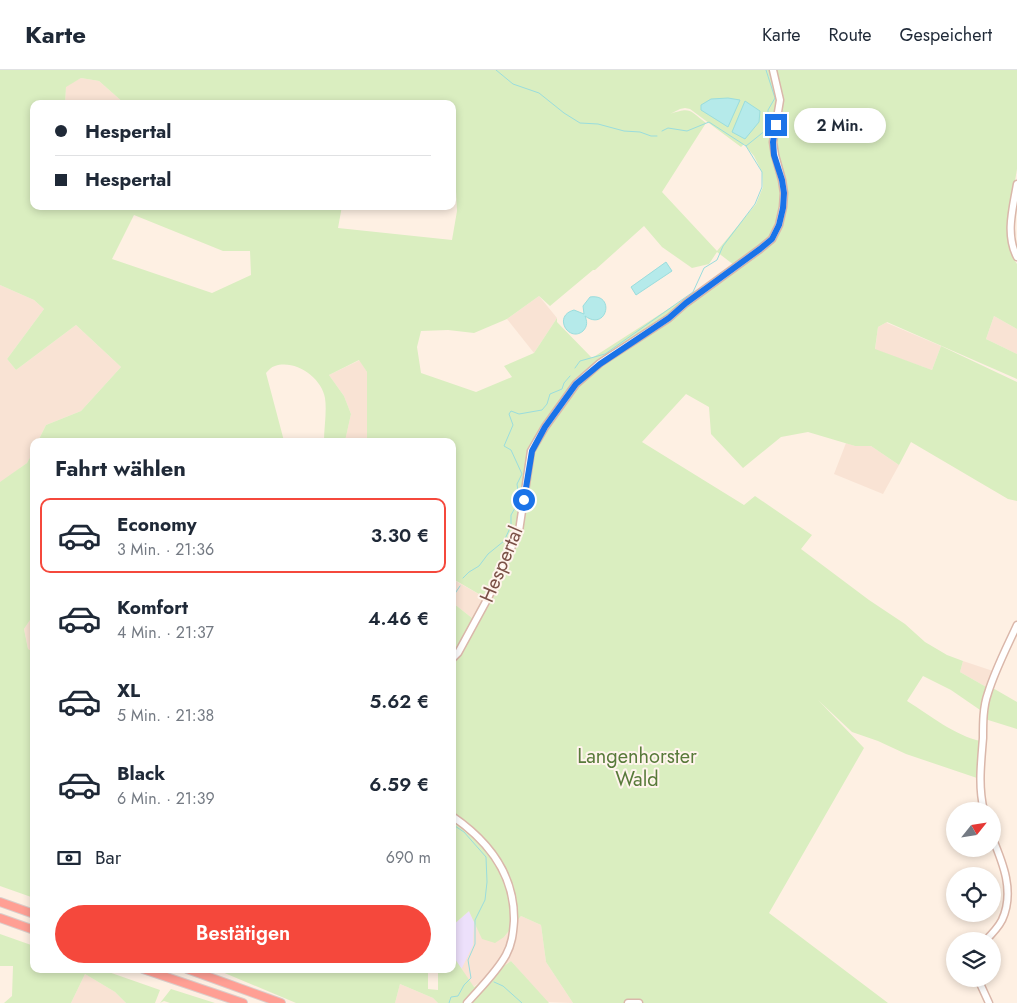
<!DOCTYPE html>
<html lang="de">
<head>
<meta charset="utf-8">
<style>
	body { margin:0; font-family:Jost,sans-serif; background:#f2f2f3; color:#1f2937; height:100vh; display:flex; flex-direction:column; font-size:19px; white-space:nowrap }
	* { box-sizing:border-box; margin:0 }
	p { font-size:16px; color:#747a83 }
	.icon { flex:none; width:28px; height:28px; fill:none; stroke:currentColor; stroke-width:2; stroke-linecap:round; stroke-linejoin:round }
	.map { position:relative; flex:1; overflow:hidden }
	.details { position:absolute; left:30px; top:368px; width:426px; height:535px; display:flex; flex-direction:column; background:#fff; border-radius:10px; box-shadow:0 2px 8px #0003 }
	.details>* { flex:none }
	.banner { position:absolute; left:30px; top:30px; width:426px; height:110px; border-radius:10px; box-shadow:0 2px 8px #0003; display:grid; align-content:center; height:110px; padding:0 25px; background:#fff }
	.needle { width:32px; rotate:60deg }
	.tools { position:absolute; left:946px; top:732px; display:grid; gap:10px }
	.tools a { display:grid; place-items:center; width:55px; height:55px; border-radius:50%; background:#fff; box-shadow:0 2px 8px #0003; font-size:25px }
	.end { position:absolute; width:22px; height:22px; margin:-11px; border:6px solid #1a73e8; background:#fff; box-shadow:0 0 0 2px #fff }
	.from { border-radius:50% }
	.bubble { position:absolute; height:35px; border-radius:18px; background:#fff; box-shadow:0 2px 8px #0003; font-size:16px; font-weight:600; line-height:35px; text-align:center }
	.banner b { display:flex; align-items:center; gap:18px; height:48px; font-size:19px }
	.banner b+b { border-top:1px solid #e0e1e3 }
	.banner i { width:12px; height:12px; background:#1f2937 }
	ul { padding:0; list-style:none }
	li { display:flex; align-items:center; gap:15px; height:75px; margin:0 10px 8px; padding:0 15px; border:2px solid transparent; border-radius:10px }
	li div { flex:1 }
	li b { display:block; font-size:19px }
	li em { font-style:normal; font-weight:600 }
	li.current { border-color:#f5483c }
	li>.icon { width:45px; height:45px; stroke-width:1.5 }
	h2 { padding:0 25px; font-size:22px; line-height:60px }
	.pay { display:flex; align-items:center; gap:12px; height:55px; padding:0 25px; font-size:19px }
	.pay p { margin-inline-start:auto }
	.cta { display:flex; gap:10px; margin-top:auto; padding:10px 25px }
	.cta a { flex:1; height:58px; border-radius:30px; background:#f5483c; color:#fff; font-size:20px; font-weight:600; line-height:58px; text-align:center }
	header { display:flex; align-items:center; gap:30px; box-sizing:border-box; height:70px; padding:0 25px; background:#fff; border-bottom:1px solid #e0e1e3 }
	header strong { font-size:24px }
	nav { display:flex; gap:28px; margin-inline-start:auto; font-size:18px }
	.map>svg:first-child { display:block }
</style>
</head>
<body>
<header>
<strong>Karte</strong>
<nav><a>Karte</a><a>Route</a><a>Gespeichert</a></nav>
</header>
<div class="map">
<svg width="1017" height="933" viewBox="0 0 1017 933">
	<rect width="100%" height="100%" fill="#fef0e3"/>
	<!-- residential -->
	<path fill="#f9e3d4" d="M81 8 99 11 125 34H65L66 16Z
		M0 215 34 230 44 239 7 289 16 300 76 255 121 297 81 341 46 355 38 371H34V380L27 393 0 413Z
		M539 226 557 248 534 283 507 249Z
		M994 246 1017 259V284L986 269Z
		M887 252V253L941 276 932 300 875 280 878 257Z
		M360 290 367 302V371H345L351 344 344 326 329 305Z
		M846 373 855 376H871L899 395 883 424 834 404Z
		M452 509 484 527 472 548 453 533Z
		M34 544V582L28 579 24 559Z
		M963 591 996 602 988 618 960 602Z
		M469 841 504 867 521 846 541 855 546 892 573 933 547 932 511 891 473 917 453 886V855Z
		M85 904 115 922 126 933H71Z
		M400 914 433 928 438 933H395Z"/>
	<!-- education -->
	<path fill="#ede0fb" d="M469 841 474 852 473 875 461 900 453 886V855Z"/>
	<!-- green -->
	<path fill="#daeec0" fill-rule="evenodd" d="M0 0H1017V99L1007 158 1008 172 1012 186 1017 194V259L994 246 986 269 1017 284V309L887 252 878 257 875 279 932 300 941 276 1017 312V431L1008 429 911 372 899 395 871 376H855L808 362 781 367 743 398 711 364 709 337 686 324 642 372 744 435 755 426 812 465 801 479 869 530 905 554 925 572 947 585 963 591 960 602 988 618 983 642 951 620 923 606 907 631C930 645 955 666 981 671L977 708 906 684 878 671 852 662 818 630 864 678 769 843 888 933H573L546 892 541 855 521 846 504 867 495 873 482 869 469 841 453 855V533L472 548 484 527 453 509 452 371H367V302L359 290 329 305 344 326 351 344 345 371H324C324 358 327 342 325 328 322 308 295 289 275 296 271 297 269 300 266 303L284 371H38L46 355 81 341 121 297 76 255 16 300 7 289 44 239 34 230 0 215ZM81 8 99 11 125 34H452V118L456 121 457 141 452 170 338 158 342 136H34V34H65L66 17ZM685 38 690 39 741 77 744 74 754 86 762 102 763 117 756 134 717 181 662 122 706 53C689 40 691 37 670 44L680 39ZM780 108 784 125 781 156 757 182 592 288 557 252V248L534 283 504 296 512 307 476 322 421 303 417 277 421 261 448 260 474 263 507 249 539 226 550 236 593 200H595L644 156 662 177 692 198 709 194 717 182 734 195C745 187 774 168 779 156 784 146 781 119 780 108ZM134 145 223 181H250L251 205 212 223 112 189Z
		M34 380V544L24 559 28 579 34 582V828L0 816V412L27 393Z
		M991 617 1017 632V659L985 649Z
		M0 864 34 876V899H100L160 920 155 933H126L115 922 85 904 71 933H4L12 926 13 896H0Z
		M453 886 474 917 511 891 549 933H438L433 928 400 914 395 933H296L215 899H428V919L438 920V899H452Z
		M171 919 215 933H170L164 931 160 933Z"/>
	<!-- water -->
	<path fill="#b5eaea" stroke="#9adddd" d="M728 28 740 30 728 57 701 40V35L711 29Z
		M745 31 760 41 759 52 745 69 732 62Z
		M666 192 672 201 636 225 631 217Z
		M590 227C616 223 607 262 585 246 587 251 588 256 583 261 569 273 552 246 574 240L584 244 583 236Z"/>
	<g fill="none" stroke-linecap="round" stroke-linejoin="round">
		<!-- stream -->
		<path stroke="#9adddd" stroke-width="1" d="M496 0 513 14 539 23 564 43 580 53 598 54 624 61 640 62 651 66H657
			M766 0 775 28 768 40V52
			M662 61 668 58 687 61 709 52 746 76 766 60V56
			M575 298 580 291 605 284 693 222 704 198 717 190 723 176 755 134 762 117V102L746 76
			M463 508 469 502 479 496 488 484 504 471 511 456V445L515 438 518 421 517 414 522 404 511 380 504 376 513 355 509 344 511 341 519 344 542 340 547 334 550 324 562 319 564 313 570 306
			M452 528 460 516
			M494 912 503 916 522 933
			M449 933 451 927 458 926 464 915 471 908 468 890 475 874V850L485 830 487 812 486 787 464 762 452 754"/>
		<defs>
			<path id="secondary" d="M1017 114C1013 138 1005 164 1017 187
				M452 589 458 583 489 526 519 461 531 381 545 357 576 314 600 293 669 248 686 233 760 179 772 169 779 155 783 137 784 123 782 110 775 85 773 72 780 30 773 0
				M984 741C978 717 981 693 983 668 983 653 983 637 988 623 995 600 1007 577 1017 555
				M452 746C490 772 515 805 514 851 513 864 512 874 506 885 496 903 480 918 467 933
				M985 871C991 865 998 858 1002 850 1015 822 1003 793 992 767
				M978 909 989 933
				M628 933H639"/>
			<path id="highway" d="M0 832 34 844
				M0 848 34 860
				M143 899 243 933
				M187 899 281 933"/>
		</defs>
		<!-- secondary casing -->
		<use href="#secondary" stroke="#dab7aa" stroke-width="9"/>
		<!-- highway casing -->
		<use href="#highway" stroke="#dacecb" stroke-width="10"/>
		<!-- secondary -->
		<use href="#secondary" stroke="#fff" stroke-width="6"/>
		<!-- highway -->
		<use href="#highway" stroke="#ff9f94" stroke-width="8"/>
	</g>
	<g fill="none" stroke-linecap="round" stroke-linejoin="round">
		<!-- route -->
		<path stroke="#1a73e8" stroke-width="6" d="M524 430 532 381 545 357 576 314 600 294 669 248 686 233 760 179 772 169 779 155 783 138 784 123 782 110 774 85 773 72 776 55"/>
	</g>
	<g text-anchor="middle" stroke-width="4" stroke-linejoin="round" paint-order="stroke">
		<!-- street labels -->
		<g font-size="20" fill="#7a5046" stroke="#fff4ec">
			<text transform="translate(501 494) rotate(-67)" y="7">Hespertal</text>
		</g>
		<!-- park labels -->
		<g font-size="20" fill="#587a3a" stroke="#fff4ec">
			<text x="637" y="693">Langenhorster<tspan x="637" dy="23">Wald</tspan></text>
		</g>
	</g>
</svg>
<div class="tools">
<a><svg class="needle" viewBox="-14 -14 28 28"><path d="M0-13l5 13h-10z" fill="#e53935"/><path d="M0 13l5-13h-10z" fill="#747a83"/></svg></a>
<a><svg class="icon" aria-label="locate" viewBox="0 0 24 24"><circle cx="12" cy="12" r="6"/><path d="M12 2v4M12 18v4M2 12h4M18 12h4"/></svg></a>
<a><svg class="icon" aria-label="layers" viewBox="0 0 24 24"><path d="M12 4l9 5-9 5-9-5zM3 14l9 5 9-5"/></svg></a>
</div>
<i class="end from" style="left:524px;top:430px"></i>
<i class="end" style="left:776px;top:55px"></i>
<div class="bubble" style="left:794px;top:38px;width:92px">2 Min.</div>
<div class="banner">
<b><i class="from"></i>Hespertal</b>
<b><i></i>Hespertal</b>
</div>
<section class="details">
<h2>Fahrt wählen</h2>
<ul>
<li class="current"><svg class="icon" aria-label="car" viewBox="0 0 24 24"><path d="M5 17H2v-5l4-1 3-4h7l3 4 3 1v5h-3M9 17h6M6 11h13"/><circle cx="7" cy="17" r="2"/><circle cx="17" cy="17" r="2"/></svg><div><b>Economy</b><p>3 Min. · 21:36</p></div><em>3.30 €</em></li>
<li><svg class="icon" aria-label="car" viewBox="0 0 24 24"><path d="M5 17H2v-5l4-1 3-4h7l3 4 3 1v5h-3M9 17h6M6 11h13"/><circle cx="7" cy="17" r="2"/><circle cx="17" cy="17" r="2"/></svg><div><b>Komfort</b><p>4 Min. · 21:37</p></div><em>4.46 €</em></li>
<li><svg class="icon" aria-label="car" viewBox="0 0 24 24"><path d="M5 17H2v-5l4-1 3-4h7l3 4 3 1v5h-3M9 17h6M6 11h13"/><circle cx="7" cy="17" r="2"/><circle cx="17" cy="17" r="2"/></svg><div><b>XL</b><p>5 Min. · 21:38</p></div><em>5.62 €</em></li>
<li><svg class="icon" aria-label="car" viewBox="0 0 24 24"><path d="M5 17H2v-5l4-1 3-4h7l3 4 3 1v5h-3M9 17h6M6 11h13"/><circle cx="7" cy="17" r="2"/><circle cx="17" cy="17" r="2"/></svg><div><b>Black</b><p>6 Min. · 21:39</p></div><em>6.59 €</em></li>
</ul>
<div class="pay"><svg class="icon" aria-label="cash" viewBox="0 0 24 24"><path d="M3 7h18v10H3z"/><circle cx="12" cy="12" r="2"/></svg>Bar<p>690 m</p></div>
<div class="cta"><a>Bestätigen</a></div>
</section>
</div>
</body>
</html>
